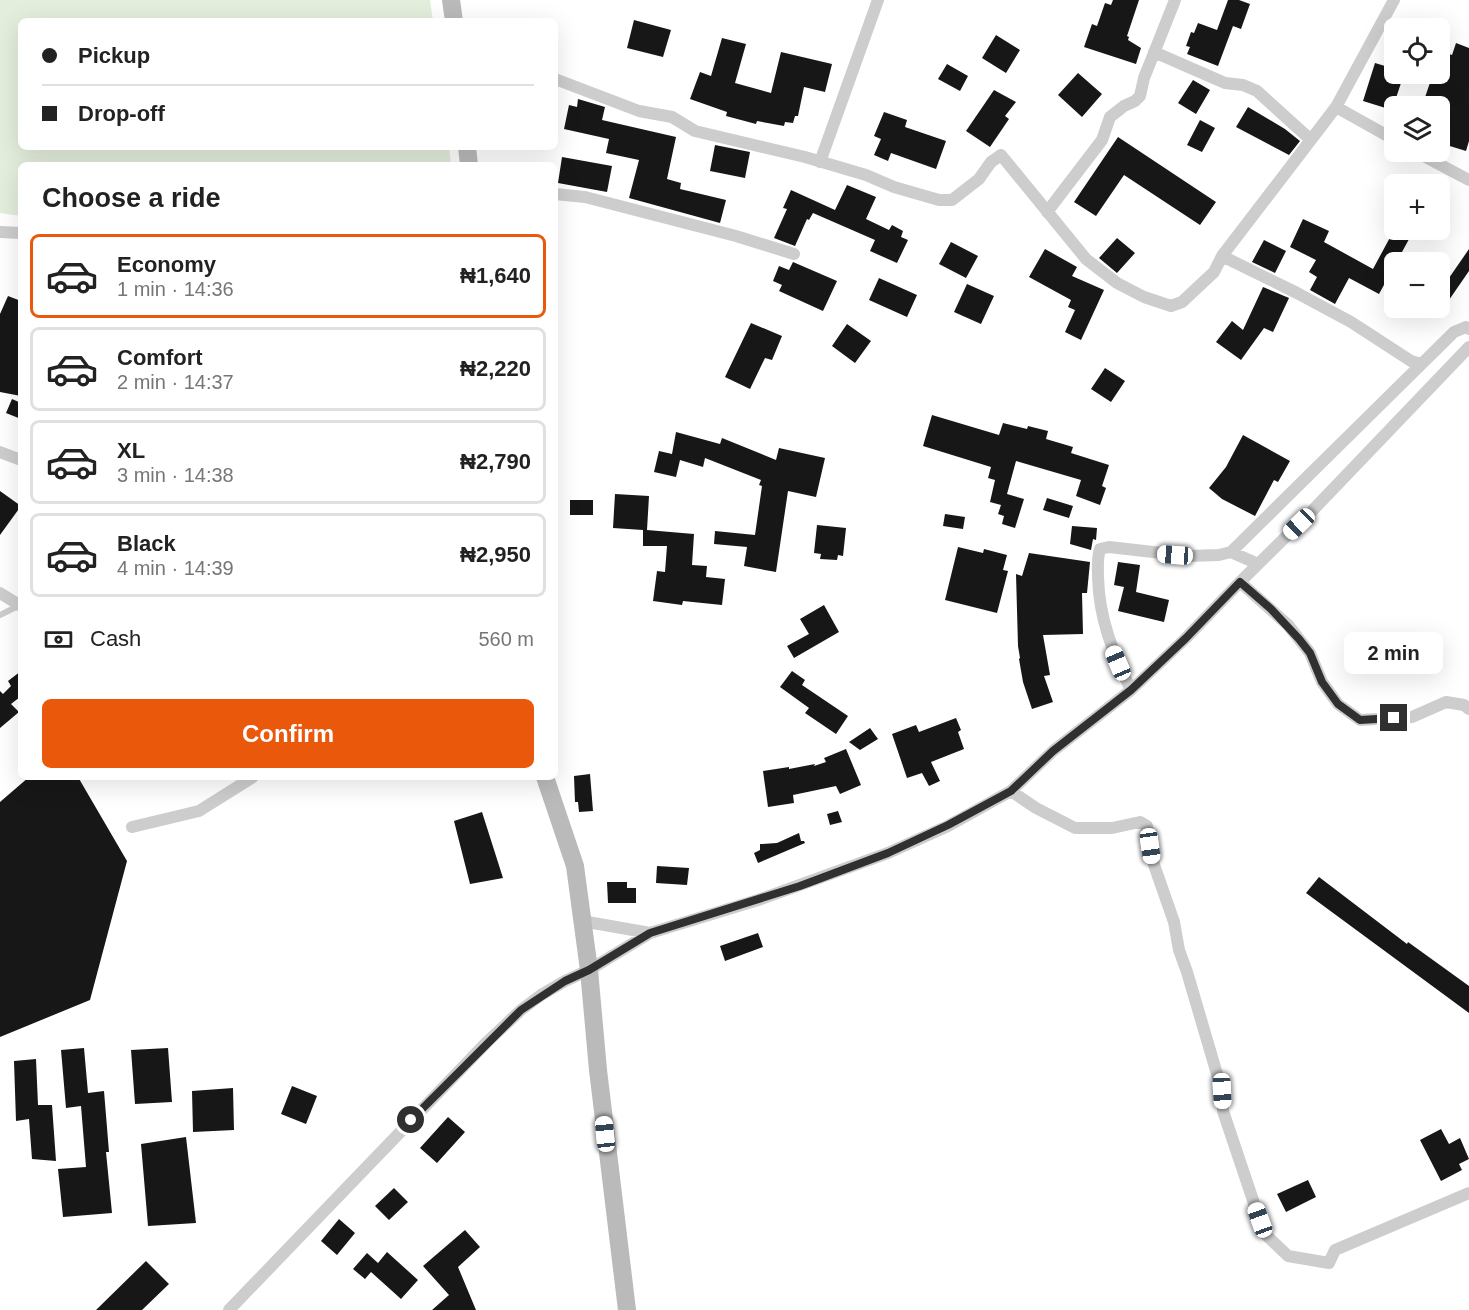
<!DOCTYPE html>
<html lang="en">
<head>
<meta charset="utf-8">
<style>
	body { margin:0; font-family:Arial,sans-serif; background:#f6f6f6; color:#222; height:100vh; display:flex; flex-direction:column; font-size:22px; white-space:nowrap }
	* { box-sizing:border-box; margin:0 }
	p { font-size:20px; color:#767676 }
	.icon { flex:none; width:33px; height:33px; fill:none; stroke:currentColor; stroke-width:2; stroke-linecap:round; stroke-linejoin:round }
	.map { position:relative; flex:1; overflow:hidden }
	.sheet { position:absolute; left:18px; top:162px; width:540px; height:618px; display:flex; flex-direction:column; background:#fff; border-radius:9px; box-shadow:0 6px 24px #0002 }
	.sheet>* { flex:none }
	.guide { position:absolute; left:18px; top:18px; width:540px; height:132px; border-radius:9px; box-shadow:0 6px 24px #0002; display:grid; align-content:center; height:132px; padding:0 24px; background:#fff }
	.controls { position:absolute; left:1384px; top:18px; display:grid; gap:12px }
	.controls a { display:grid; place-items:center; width:66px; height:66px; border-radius:9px; background:#fff; box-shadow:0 6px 24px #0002; font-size:30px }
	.end { position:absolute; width:27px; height:27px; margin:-14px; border:8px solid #303030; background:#fff; box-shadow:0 0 0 3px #fff }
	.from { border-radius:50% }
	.bubble { position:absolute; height:42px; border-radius:9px; background:#fff; box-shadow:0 6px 24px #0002; font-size:20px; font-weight:600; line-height:42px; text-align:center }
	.car { position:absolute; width:18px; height:36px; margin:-18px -9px; border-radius:8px; box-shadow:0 0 4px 2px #0007; background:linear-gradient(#fff 24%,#345 0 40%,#fff 0 76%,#345 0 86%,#fff 0) }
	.guide b { display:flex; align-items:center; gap:21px; height:57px; font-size:22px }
	.guide b+b { border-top:2px solid #e0e0e0 }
	.guide i { width:15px; height:15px; background:#222 }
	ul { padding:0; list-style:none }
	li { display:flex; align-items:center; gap:18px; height:84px; margin:0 12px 9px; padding:0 12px; border:3px solid #e0e0e0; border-radius:9px }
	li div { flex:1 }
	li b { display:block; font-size:22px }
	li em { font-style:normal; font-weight:600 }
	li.current { border-color:#ea580c }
	li>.icon { width:54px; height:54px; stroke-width:1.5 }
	h2 { padding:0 24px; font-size:27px; line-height:72px }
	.pay { display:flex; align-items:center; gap:15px; height:66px; padding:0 24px; font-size:22px }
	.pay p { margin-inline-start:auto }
	.primary-button { display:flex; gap:12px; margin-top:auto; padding:12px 24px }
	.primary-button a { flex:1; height:69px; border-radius:9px; background:#ea580c; color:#fff; font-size:24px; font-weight:600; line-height:69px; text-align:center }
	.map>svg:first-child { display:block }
</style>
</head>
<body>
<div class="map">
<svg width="1469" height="1310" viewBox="0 0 1469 1310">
	<rect width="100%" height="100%" fill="#fff"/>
	<!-- green -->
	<path fill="#e4eedc" d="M0 0H430L433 21H21V147H449L451 165H21V216L0 213Z"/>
	<!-- building -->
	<path fill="#171717" d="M1113 0H1139L1127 36 1129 37 1128 40 1141 48 1136 64 1084 47 1092 24 1097 26 1105 3 1111 5Z
		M1228 0H1239L1250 4 1241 29 1233 26 1218 66 1187 54 1190 47 1186 46 1191 32 1194 33 1198 23 1217 30Z
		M634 20 671 30 663 57 627 48Z
		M996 35 1020 50 1006 73 982 58Z
		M722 38 746 44 735 83 771 93 781 52 832 64 825 92 804 87 798 116H795L793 123 785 122 784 126 757 121 756 124 726 116 727 112 690 99 700 72 711 76Z
		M1456 43 1469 48V141L1466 151 1440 143V106H1422L1433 74H1440V51L1452 55Z
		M1375 63 1395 69V74H1404L1392 110 1363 101Z
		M947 64 968 76 960 91 938 79Z
		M1078 73 1102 94 1082 117 1058 95Z
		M1193 80 1210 90 1196 114 1178 103Z
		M994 90 1016 102 1005 116 1009 119 990 147 966 131Z
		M578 99 605 107 602 120 676 137 667 179 681 183 680 189 726 200 720 223 629 198 639 160 606 153 609 139 564 129 569 105 577 107Z
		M1248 107 1285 129 1300 141 1289 155 1236 127Z
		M884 112 907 120 905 127 946 141 936 169 891 153 888 161 874 155 881 139 874 136Z
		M1200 120 1215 128 1202 152 1187 145Z
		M1118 137 1216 202 1200 225 1124 175 1096 216 1074 202Z
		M715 145 750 152 745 178 710 171Z
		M562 157 612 166 607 192 558 183Z
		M847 185 876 197 866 219 889 230 892 225 903 231 901 237 908 240 897 263 870 251 875 240 813 213 809 220 807 219 795 246 774 238 787 209 783 208 791 190 835 210Z
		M1303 219 1329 231 1324 242 1373 269 1394 230H1414L1379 294 1349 278 1335 304 1310 290 1317 277 1309 272 1316 260 1290 247Z
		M1117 238 1135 253 1117 273 1099 258Z
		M1264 240 1286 251 1275 273 1252 262Z
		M951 242 978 256 966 278 939 264Z
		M1045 249 1077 267 1072 276 1104 290 1081 340 1065 332 1075 310 1068 307 1071 300 1029 277Z
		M1469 249V271L1449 300 1440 294V291Z
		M793 262 837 281 823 311 779 291 782 285 773 281 779 266 789 270Z
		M879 278 917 295 907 317 869 300Z
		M967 284 994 296 981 324 954 312Z
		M1263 287 1289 298 1273 332 1264 328 1241 360 1216 342 1232 321 1243 330Z
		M8 296 21 301V355L18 367 21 368V396L0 392V314Z
		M751 323 782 336 772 360 765 358 750 389 725 377Z
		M847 324 871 341 855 363 832 346Z
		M1105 368 1125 381 1111 402 1091 389Z
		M12 399 21 403V419L6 413Z
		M932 415 999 435 1003 423 1027 429 1028 426 1048 431 1046 439 1073 447 1071 453 1109 465 1102 486 1106 488 1100 505 1076 496 1081 480 1016 461 1007 494 1024 499 1015 528 1002 524 1004 516 998 514 1001 505 990 502 995 480 988 478 991 467 923 446Z
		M676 432 720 444 722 438 776 460 779 448 825 458 816 497 788 491 776 572 744 566 747 547 714 544 715 531 755 535 762 486 759 485 761 480 705 458 703 467 680 460 676 477 654 472 659 451 672 454Z
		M1243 435 1290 461 1278 482 1274 480 1255 516 1222 499 1209 488 1226 467Z
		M0 491 21 506 0 535Z
		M615 494 649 496 647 530 694 534 692 565 707 566 706 577 725 579 722 605 683 601 682 605 653 601 657 571 665 572 667 546H643V530L613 528Z
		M1047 498 1073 506 1069 518 1043 510Z
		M570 500H593V515H570Z
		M945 514 965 517 963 529 943 526Z
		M817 525 846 528 843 556 838 555 837 560 820 559 821 554 814 553Z
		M1072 526 1097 528 1096 540 1093 539 1091 550 1070 544Z
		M958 547 983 553 984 549 1007 555 1003 570 1008 571 997 613 945 600Z
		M1029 553 1090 562 1087 593H1082L1083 634 1043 635 1050 675 1044 676 1053 702 1032 709 1023 682 1019 659 1020 658 1018 646 1016 574 1022 576Z
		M1118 562 1140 565 1136 592 1169 600 1164 622 1118 611 1124 587 1114 585Z
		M824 605 839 632 794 658 787 646 809 634 800 619Z
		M21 671V699L20 697 11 704 19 712 0 728V691L3 694 11 686 8 681Z
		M792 671 805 680 802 685 848 716 836 734 805 713 809 708 780 687Z
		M956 718 961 730 958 732 964 749 931 762 940 781 929 786 922 773 907 778 892 734 916 725 919 732Z
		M870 728 878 739 860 750 849 742Z
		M846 749 861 785 840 794 836 786 793 795 794 803 768 807 763 771 789 767V769L815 764 814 766 826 762 824 758Z
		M590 774 593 811 579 812 578 802H575L574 776Z
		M29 777H78L127 861 90 1000 0 1037V802Z
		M838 811 842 822 830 825 827 814Z
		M482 812 503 878 470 884 454 821Z
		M799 833 801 841H804L805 843 758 863 754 853 760 850V844L777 843Z
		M657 866 689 868 687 885 656 883Z
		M1319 877 1407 944 1408 942 1469 986V1013L1306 893Z
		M607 882H627V888H636V903H608Z
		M758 933 763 947 725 961 720 946Z
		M84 1048 88 1093 104 1091 109 1152H106L112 1213 63 1217 58 1169 86 1167 81 1106 66 1108 61 1050Z
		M168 1048 172 1102 135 1104 131 1050Z
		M36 1059 38 1105H52L56 1161 32 1159 29 1119 16 1121 14 1061Z
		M292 1086 317 1096 306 1124 281 1114Z
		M233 1088 234 1130 193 1132 192 1091Z
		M448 1117 465 1132 437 1163 420 1148Z
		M1441 1129 1449 1144 1460 1138 1469 1159 1459 1164 1462 1170 1441 1181 1420 1140Z
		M186 1137 196 1223 148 1226 141 1144Z
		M1308 1180 1316 1197 1286 1212 1277 1194Z
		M394 1188 408 1202 389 1220 375 1206Z
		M339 1219 355 1233 337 1255 321 1241Z
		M465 1230 480 1247 458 1267 476 1310H432L449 1295 423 1266Z
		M387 1252 418 1280 401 1299 371 1272 365 1279 353 1269 367 1253 378 1263Z
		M146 1261 169 1284 142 1310H96Z"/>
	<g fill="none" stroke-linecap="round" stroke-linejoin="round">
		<!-- service -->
		<path stroke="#cdcdcd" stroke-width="6" d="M0 615 18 606"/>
		<!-- minor -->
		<path stroke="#cdcdcd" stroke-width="12" d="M1154 52 1225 83 1243 85 1257 91 1311 140
			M555 79 639 111 672 117 695 131 805 157 866 175 894 187 939 200H952L979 179 991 162 1001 155 1086 259 1117 283 1144 297 1171 306 1182 302 1214 272 1222 256 1336 107 1394 0
			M1336 107 1395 140
			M1416 152 1469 180
			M820 162 878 0
			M555 194 585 197 736 236 794 254
			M1047 212 1102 140 1110 117 1124 106 1135 101 1140 96 1144 78 1175 0
			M0 232 21 233
			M1222 256 1297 293 1351 322 1411 361 1421 364
			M0 452 21 460
			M1231 552 1454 332 1466 327 1469 329
			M1240 582 1288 625 1310 653 1322 682 1338 704 1360 720 1412 717 1446 702 1464 705 1469 709
			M0 593 21 606
			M1131 690C1113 653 1099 619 1098 577 1098 568 1097 558 1100 549L1109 547 1188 556 1219 555 1231 552 1258 564
			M1011 791 1036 808 1075 828H1112L1140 822 1147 826 1152 859 1174 922 1179 950 1187 972 1222 1091 1223 1111 1264 1233 1288 1256 1329 1263 1335 1250 1469 1193
			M132 827 199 811 253 777
			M582 921 650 933
			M229 1310 487 1042 521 1010 541 995 565 981 589 970 650 933 758 900 888 853 948 826 1011 791 1053 751 1131 690 1186 638 1240 582 1313 510 1469 347"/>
		<!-- secondary -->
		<path stroke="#bababa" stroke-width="18" d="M451 0 454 21
			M467 147 469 165
			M545 777 575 866 589 970 598 1070 627 1310"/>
	</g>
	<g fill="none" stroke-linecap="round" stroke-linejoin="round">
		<!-- route -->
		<path stroke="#303030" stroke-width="8" d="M411 1120 521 1010 565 981 589 970 650 933 800 886 888 853 948 825 1011 791 1053 751 1131 690 1186 638 1240 582 1271 609 1299 639 1310 653 1322 682 1338 704 1360 720 1394 718"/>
	</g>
</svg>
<div class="controls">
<a><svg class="icon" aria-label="locate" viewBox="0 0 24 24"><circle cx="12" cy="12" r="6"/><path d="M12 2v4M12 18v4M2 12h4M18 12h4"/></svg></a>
<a><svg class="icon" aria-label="layers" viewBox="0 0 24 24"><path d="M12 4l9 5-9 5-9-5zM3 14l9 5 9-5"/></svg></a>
<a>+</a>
<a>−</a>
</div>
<i class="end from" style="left:411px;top:1120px"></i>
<i class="end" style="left:1394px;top:718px"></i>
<div class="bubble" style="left:1344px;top:632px;width:99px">2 min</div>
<i class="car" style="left:1299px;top:524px;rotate:226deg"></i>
<i class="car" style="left:1175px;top:555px;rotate:274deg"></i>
<i class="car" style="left:1118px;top:663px;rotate:337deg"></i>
<i class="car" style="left:1150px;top:846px;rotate:172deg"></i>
<i class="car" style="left:1222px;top:1091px;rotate:177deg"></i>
<i class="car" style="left:605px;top:1134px;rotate:354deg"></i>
<i class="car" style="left:1260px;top:1220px;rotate:340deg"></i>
<div class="guide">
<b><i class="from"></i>Pickup</b>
<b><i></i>Drop-off</b>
</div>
<section class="sheet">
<h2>Choose a ride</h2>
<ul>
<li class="current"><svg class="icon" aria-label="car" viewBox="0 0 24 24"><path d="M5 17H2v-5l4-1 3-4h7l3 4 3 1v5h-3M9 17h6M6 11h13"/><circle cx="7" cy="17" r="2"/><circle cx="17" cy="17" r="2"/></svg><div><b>Economy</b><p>1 min · 14:36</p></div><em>₦1,640</em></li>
<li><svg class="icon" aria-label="car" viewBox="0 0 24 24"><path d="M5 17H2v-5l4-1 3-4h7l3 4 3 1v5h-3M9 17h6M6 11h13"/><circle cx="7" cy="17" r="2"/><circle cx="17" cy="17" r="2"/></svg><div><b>Comfort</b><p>2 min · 14:37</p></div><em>₦2,220</em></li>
<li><svg class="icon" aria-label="car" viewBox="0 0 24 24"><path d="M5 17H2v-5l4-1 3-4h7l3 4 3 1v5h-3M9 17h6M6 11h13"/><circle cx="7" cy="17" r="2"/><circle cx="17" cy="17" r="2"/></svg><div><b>XL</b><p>3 min · 14:38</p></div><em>₦2,790</em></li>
<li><svg class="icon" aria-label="car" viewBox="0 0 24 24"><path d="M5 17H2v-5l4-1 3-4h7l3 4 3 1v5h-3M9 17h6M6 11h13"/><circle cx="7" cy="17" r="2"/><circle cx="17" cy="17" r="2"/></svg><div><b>Black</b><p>4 min · 14:39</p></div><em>₦2,950</em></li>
</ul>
<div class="pay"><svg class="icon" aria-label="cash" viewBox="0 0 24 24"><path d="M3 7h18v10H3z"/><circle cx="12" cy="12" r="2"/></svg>Cash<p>560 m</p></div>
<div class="primary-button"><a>Confirm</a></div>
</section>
</div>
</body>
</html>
